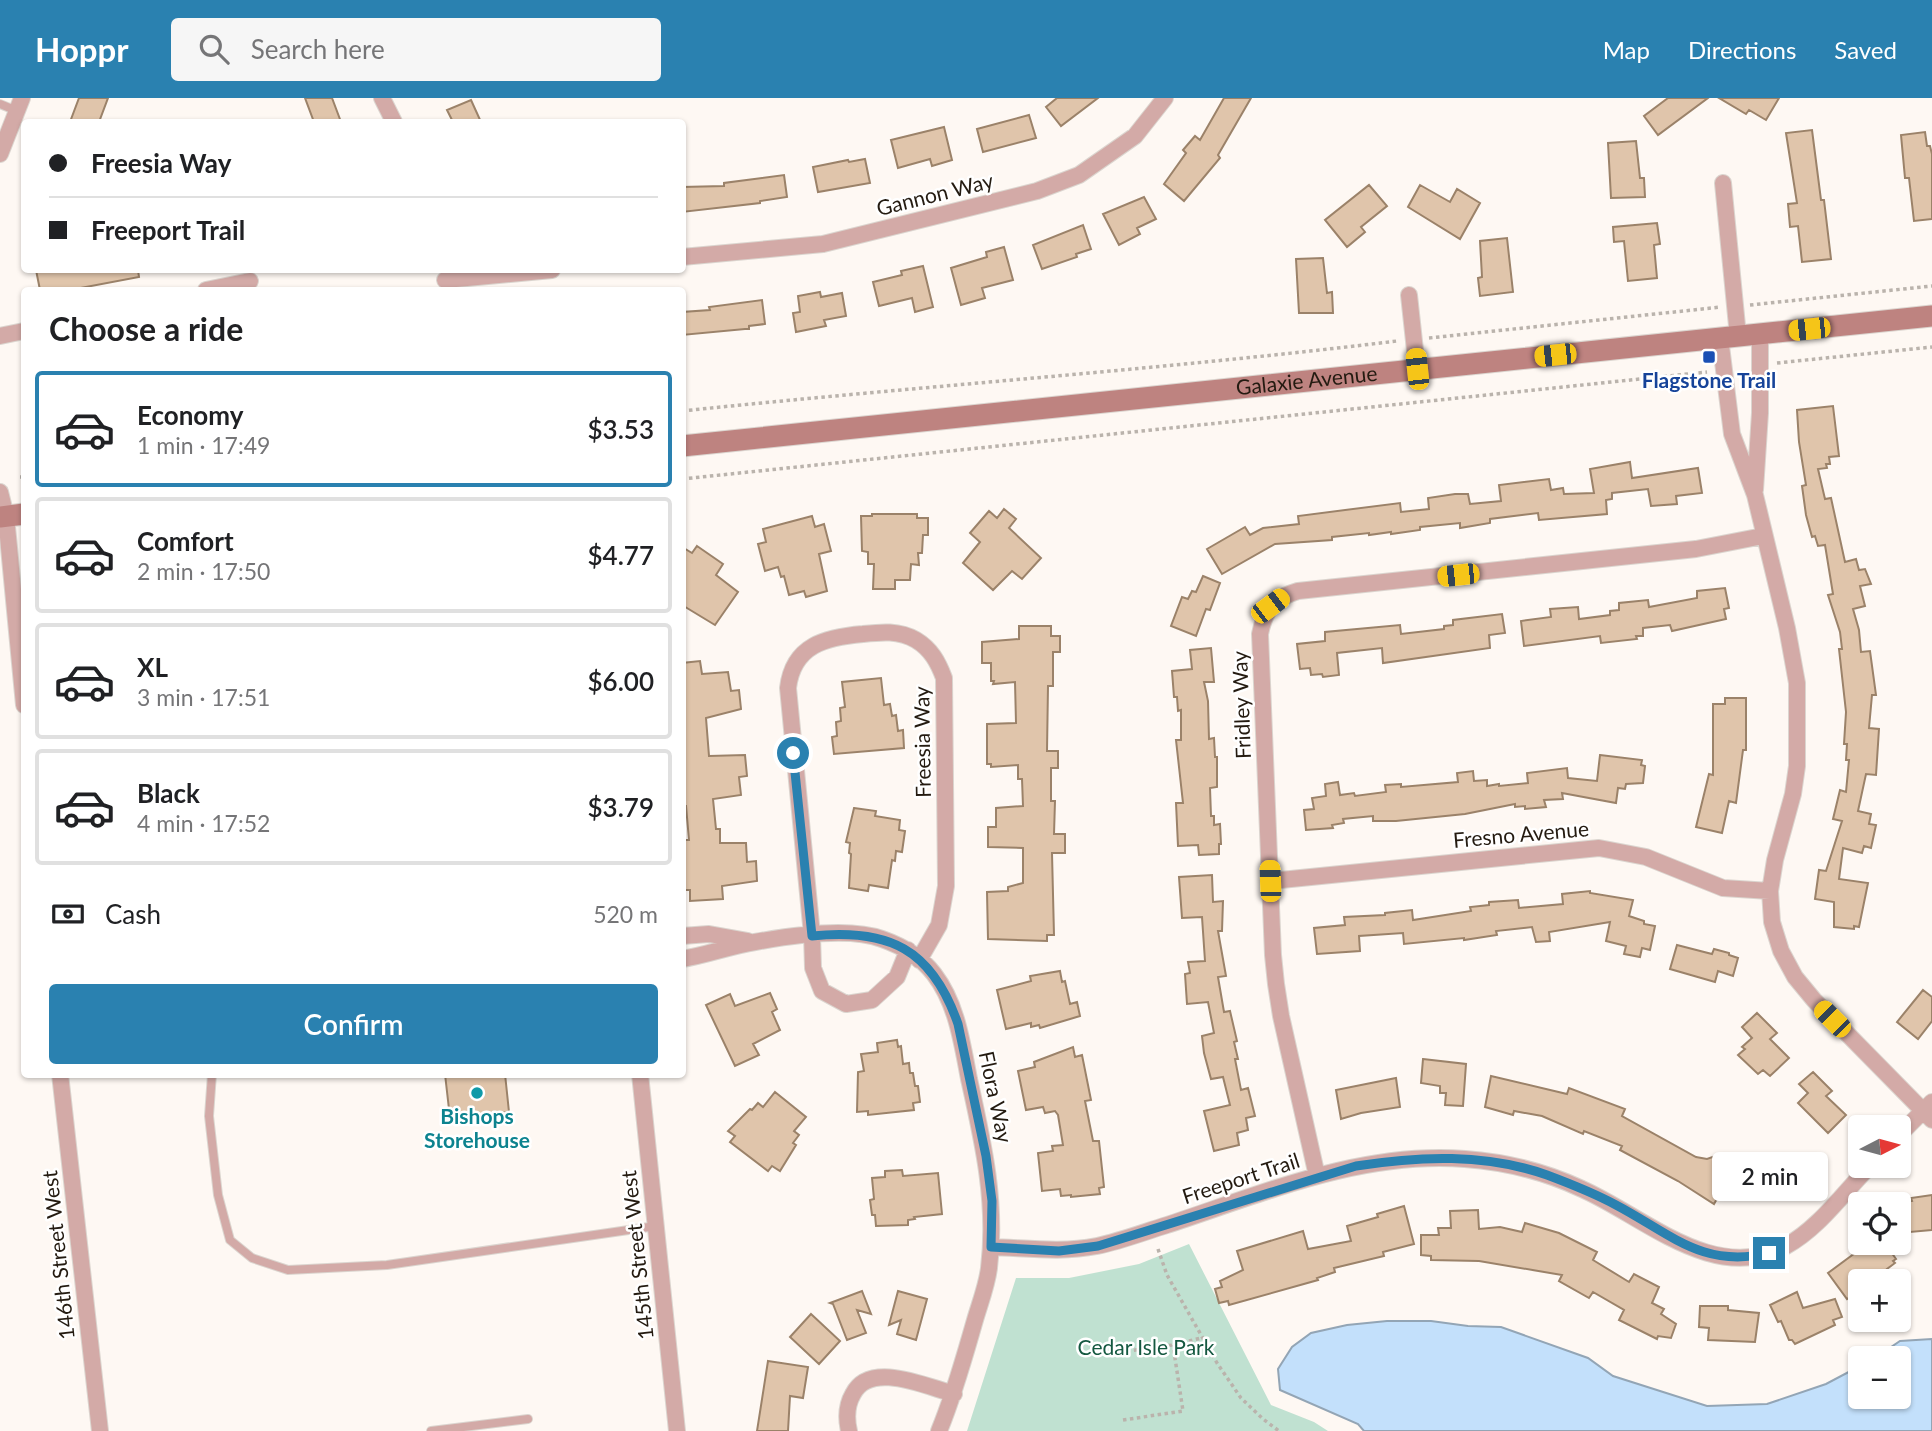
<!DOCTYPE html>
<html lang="en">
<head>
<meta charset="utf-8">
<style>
	body { margin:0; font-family:Lato,sans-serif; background:#f6f6f6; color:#202124; height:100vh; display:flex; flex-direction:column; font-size:26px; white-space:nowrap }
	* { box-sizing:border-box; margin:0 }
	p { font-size:23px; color:#757577 }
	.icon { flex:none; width:38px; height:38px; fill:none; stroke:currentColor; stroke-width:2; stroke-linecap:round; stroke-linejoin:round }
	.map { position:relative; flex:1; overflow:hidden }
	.side { position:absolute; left:21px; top:189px; width:665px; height:791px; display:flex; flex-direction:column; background:#fff; border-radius:7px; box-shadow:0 2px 5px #0004 }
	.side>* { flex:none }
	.hud { position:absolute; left:21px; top:21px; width:665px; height:154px; border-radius:7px; box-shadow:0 2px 5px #0004; display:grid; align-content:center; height:154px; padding:0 28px; background:#fff }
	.needle { width:46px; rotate:84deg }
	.fabs { position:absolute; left:1848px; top:1017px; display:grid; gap:14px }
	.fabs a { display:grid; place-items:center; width:63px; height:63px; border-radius:7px; background:#fff; box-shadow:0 2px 5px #0004; font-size:35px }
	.end { position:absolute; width:32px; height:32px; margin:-16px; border:9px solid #2a81b0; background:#fff; box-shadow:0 0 0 4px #fff }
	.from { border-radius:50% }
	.bubble { position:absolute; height:49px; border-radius:7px; background:#fff; box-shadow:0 2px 5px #0004; font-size:23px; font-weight:600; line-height:49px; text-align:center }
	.car { position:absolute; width:21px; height:42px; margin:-21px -10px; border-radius:9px; box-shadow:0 0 5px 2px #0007; background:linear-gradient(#f5c518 24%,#345 0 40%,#f5c518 0 76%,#345 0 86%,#f5c518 0) }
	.hud b { display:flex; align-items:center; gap:24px; height:66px; font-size:26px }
	.hud b+b { border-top:2px solid #e0e0e0 }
	.hud i { width:18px; height:18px; background:#202124 }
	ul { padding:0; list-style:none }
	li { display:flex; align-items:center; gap:21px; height:116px; margin:0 14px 10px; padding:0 14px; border:4px solid #e0e0e0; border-radius:7px }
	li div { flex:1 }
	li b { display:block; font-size:26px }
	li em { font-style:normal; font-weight:600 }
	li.current { border-color:#2a81b0 }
	li>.icon { width:63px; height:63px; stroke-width:1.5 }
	h2 { padding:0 28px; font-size:32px; line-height:84px }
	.pay { display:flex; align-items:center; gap:18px; height:77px; padding:0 28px; font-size:26px }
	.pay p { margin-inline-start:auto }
	.primary-button { display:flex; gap:14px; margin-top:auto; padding:14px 28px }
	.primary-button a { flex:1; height:80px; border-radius:7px; background:#2a81b0; color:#fff; font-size:28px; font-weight:600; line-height:80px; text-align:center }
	header { display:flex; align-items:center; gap:42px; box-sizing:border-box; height:98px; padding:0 35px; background:#2a81b0; color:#fff }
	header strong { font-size:33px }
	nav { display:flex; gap:38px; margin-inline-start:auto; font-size:24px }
	.search { width:490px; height:63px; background:#f6f6f6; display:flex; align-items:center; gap:18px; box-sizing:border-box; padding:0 24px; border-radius:7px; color:#757577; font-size:26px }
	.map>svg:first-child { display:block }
</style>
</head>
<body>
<header>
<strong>Hoppr</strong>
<div class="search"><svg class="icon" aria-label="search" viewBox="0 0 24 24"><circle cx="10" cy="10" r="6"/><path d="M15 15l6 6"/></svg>Search here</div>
<nav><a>Map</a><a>Directions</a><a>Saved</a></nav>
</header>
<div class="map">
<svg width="1932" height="1333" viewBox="0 0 1932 1333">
	<rect width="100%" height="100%" fill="#fef8f3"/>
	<!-- green -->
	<path fill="#c0e1d1" d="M1189 1146 1271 1307 1314 1324 1328 1333H967L1016 1180H1069L1139 1166Z"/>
	<!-- water -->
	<path fill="#c3e0fb" stroke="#93a5b5" stroke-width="2" d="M1387 1223H1431L1468 1228 1501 1229 1588 1260 1613 1278 1707 1308 1767 1306 1826 1286 1860 1268V1298H1899V1260H1875L1900 1243 1932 1241V1333H1364L1358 1326 1280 1292 1278 1271 1292 1249 1311 1235 1347 1227Z"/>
	<!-- building -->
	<path fill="#e0c5ab" stroke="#9b8269" stroke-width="2" d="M79 0H108L99 24H70Z
		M305 0H332L341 24H314Z
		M1057 0H1098L1061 28 1046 9Z
		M1224 0H1251L1218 57 1220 60 1184 103 1164 86 1186 55 1183 52 1195 38 1200 42Z
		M1668 0H1708L1658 37 1644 18Z
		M1719 0H1779L1766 22 1749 12 1746 16Z
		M471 2 481 24H453L447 12Z
		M1029 17 1036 40 983 54 977 31Z
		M944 29 952 62 932 68 930 61 898 70 891 42Z
		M1812 32 1821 102H1824L1831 161 1802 164 1798 128 1790 129 1788 106 1797 105 1786 35Z
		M1925 34 1927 48H1930L1932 56V121L1914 123 1909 80H1905L1901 37Z
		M1636 43 1640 80H1644L1645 99 1611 100 1608 45Z
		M865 61 870 85 818 94 813 69 848 62 849 64Z
		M784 77 787 99 760 103V105L682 114V89L724 88V85Z
		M1369 87 1387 108 1361 129 1365 134 1347 149 1325 122Z
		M1420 87 1450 104 1457 91 1480 105 1460 141 1408 109Z
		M1144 99 1156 121 1137 130 1140 136 1119 147 1103 116Z
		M1657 125 1660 146 1654 147 1657 180 1628 183 1624 143 1614 144 1613 129Z
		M1083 127 1091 151 1076 156 1077 159 1042 171 1033 147Z
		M1507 140 1513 194 1480 198 1478 180 1482 179 1480 143Z
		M1004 149 1013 182 982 190 985 200 961 207 951 170 987 159 986 154Z
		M1323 160 1327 195 1332 194 1333 215H1299L1296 161Z
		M923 168 933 209 915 214 912 200 879 208 873 184 902 177 901 173Z
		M36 172H138L139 179 70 192H40Z
		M820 194 821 199 842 195 846 218 824 222 826 228 796 234 793 215 800 214 798 198Z
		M762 202 765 226 749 228V231H745L682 237V214L710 212 709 209Z
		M1833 308 1839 358 1829 359 1830 366H1826L1827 370 1818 371 1825 401 1831 400 1845 464 1856 461 1859 472 1865 471 1871 486 1860 488 1865 508 1853 511 1859 532 1861 554 1870 553 1876 597H1872L1869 630 1879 631 1876 677 1866 676 1858 713 1871 716 1869 726 1876 727 1871 750 1864 748 1862 755 1843 750 1839 781 1868 785 1859 829 1854 828V831L1834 829V804L1815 801 1819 772 1826 773 1842 723 1833 721 1840 692 1846 694 1849 662H1846L1847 646H1844L1846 614 1839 551H1842L1840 534 1828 497 1833 496 1825 447 1818 448 1815 438 1812 439 1806 417 1802 388 1806 387 1799 344 1797 312Z
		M1630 364 1632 380 1698 370 1702 395 1676 398 1677 406 1651 408 1648 391 1612 395V401L1606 402 1607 416 1539 422 1538 415 1490 421V425L1460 430V425L1420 429V432L1391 436V434L1369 437V435L1332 439V442L1275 446 1222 476 1207 451 1245 429 1250 437 1263 430 1299 426 1298 418 1400 405 1401 414 1429 411 1428 400 1455 396H1468L1470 406 1501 403 1499 387 1549 381 1551 392 1563 390 1564 396 1594 395 1590 371Z
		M1004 411 1016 421 1009 430 1041 460 1022 481 1012 473 993 492 963 465 980 444 970 435 989 413 997 420Z
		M872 416H917V420H928V437H923L922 455H918L919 467 911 466 910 482H895V491H873L874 466H868V454L862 453 861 418H872Z
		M812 418 815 429 824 426 831 453 819 456 827 493 806 499 804 493 789 497 784 478 781 479 778 469 765 473 758 446 766 444 763 431Z
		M697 448 723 466 716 477 738 494 715 527 682 507V449L692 455Z
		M1203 478 1220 485 1210 512 1206 511 1196 538 1171 528 1182 499 1188 501 1192 493 1196 494Z
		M1725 490 1729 510 1724 511 1726 521 1672 533 1670 527 1643 530V538H1636L1637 541 1601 545 1600 538 1524 548 1521 523 1551 519 1550 511 1578 509 1579 521 1610 517V513L1619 512V505L1648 502 1649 509 1697 500V493Z
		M1502 516 1505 535 1489 537 1490 550 1383 565 1382 550 1337 555 1339 577 1323 579 1322 576 1311 577 1310 570 1300 571 1297 546 1325 543V534L1400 527 1401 536 1444 531V528L1453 527V522Z
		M1019 528H1051V538H1060V554H1053V588H1048L1047 653H1058V670H1051V703H1055L1054 736H1065V755H1052L1054 837H1047V843L988 841 987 794 1008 793V789L1023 785V750L988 749V729H996V710L1023 708 1022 681H1018V667L991 669V666H987V626L1016 625 1015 584 993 586 994 583H991V565H982V544L1019 541Z
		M1211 550 1214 584H1204L1208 603 1209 641 1214 640 1215 659H1217V689L1210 690 1211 718H1214V727L1220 726 1221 746H1219V756L1199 757 1198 747 1178 748 1176 705H1183L1176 642H1181V612L1178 613 1177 599H1174L1172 573 1192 571 1190 552Z
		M700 563 702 576 728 574 731 593 739 592 741 611 706 620 709 658 745 657 747 678 739 679 741 697 713 701 716 731H720V745H746L747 764 756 763 757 783 722 788 723 801 690 803V792H682V742H689L686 708H682V565Z
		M881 580 884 607 890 606 892 618 896 617 898 633 903 632 904 650 834 656 832 639 837 638 836 624 841 623 840 610 845 609 842 584Z
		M1725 600H1746V652H1743L1736 705 1729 703 1722 735 1696 729 1709 676 1713 677V606H1725Z
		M1600 657 1642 662 1641 667 1645 668 1643 685 1626 686 1625 691 1618 690 1616 705 1562 695 1563 701 1544 702 1546 709 1525 711V708L1515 709V706L1465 716 1396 723H1373V718L1343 721 1344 725 1332 727 1333 730 1306 732 1304 712 1314 711 1312 700 1326 698 1325 686 1338 684 1340 697 1354 695 1355 698 1386 694 1385 687 1401 686V689L1458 684 1457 675 1473 673 1474 683 1487 682V688L1499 686V688L1528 685 1527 675 1567 670 1568 680 1597 683Z
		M854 710 876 713 875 718 900 722 899 732 905 733 902 754 896 753 895 763 892 762 888 790 869 787 868 793 849 790 851 756 849 755 850 745 846 744Z
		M1212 777 1213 804 1223 803 1222 833H1218L1226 878 1218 879 1224 914 1230 913 1237 943 1234 944 1238 961H1235L1241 992 1248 990 1255 1018 1246 1020 1248 1032 1237 1035 1239 1047 1214 1053 1204 1013 1230 1007 1223 979 1211 981 1204 955 1202 938 1214 935 1208 904 1187 906 1185 876 1190 875 1188 864 1205 863 1202 819 1182 820 1179 779Z
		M1590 793V795L1633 802 1629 818 1644 823V826L1655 828 1650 852 1642 850 1640 859 1624 856 1626 848 1606 843 1610 824 1549 834 1550 843 1536 844 1532 829 1496 833 1497 837 1464 842V840L1404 846 1403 835 1359 838 1360 853 1317 856 1314 830 1345 827 1344 819 1385 817V815L1412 812 1413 822 1471 813 1470 809 1489 807V804L1518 802 1519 810 1563 806 1562 796Z
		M1677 847 1712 856 1714 851 1729 855V857L1738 860 1733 878 1718 873 1715 884 1670 871Z
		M1060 873 1062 884 1065 883 1070 906 1077 904 1080 918 1040 930 1039 927 1031 929V925L1006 931 997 892 1031 883 1030 878Z
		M1923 892 1932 899V923L1918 941 1897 924Z
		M770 895 777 911 772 914 780 932 753 946 759 957 735 968 706 907 730 896 735 908Z
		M1757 915 1777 935 1770 941 1789 960 1770 978 1763 972 1758 976 1738 957 1745 951 1742 949 1752 940 1742 929Z
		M897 942 898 949 901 948 903 966 909 965 910 975H913L915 988H918L920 1004 913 1005 914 1012 868 1017V1013L857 1014 858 974 864 973 861 956 878 954 877 945Z
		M1073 949 1075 959 1082 957 1091 1002 1085 1003 1093 1043H1099L1104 1089 1099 1090 1100 1096 1071 1099V1097L1061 1098 1060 1091 1042 1093 1038 1055 1053 1053 1052 1048 1063 1047 1058 1017 1055 1013 1045 1015 1043 1009 1026 1012 1018 973 1035 969 1034 964Z
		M1423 961 1466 966 1463 1008 1445 1007 1446 995H1440V988L1421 985Z
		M1813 974 1832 993 1826 998 1846 1017 1828 1035 1798 1005 1808 995 1799 986Z
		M445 976H505L509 1014 450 1020Z
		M1491 978 1567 996 1569 990 1625 1011 1622 1018 1696 1059 1707 1061 1721 1056 1760 1066 1756 1093 1747 1091 1746 1096 1722 1092 1714 1106 1678 1083 1620 1052 1622 1048 1584 1033 1583 1036 1542 1018 1514 1013 1513 1017 1485 1009Z
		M1396 980 1400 1009 1361 1015 1341 1021 1336 992Z
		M775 994 806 1019 794 1033 799 1037 793 1045 796 1047 780 1073 772 1068 768 1073 730 1044 735 1038 728 1033 750 1011 752 1012 758 1005 763 1009Z
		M902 1072 903 1078 938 1075 942 1116 914 1119 915 1121 908 1122V1127L876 1128 875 1117H872L870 1102 874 1101 872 1080 885 1079V1073Z
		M1932 1097V1132L1899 1135V1105L1912 1103 1911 1100Z
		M1404 1108 1414 1146 1383 1154 1384 1158 1334 1170 1335 1174 1317 1180 1318 1182 1229 1207 1228 1203 1219 1205 1215 1191 1222 1189 1220 1183 1243 1172 1237 1153 1303 1133 1308 1151 1351 1143 1347 1128 1378 1119 1377 1116Z
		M1478 1112 1479 1131 1500 1129 1522 1134 1525 1125 1559 1135 1597 1154 1593 1162 1629 1184 1634 1176 1659 1189 1652 1205 1664 1211 1661 1216 1676 1226 1671 1240 1658 1238 1657 1241 1619 1222 1624 1212 1593 1194 1589 1200 1559 1183 1562 1177 1479 1163 1431 1162V1158L1421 1157V1137H1439L1438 1130H1451L1450 1113Z
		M1870 1144H1884L1896 1161 1893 1163 1895 1165 1887 1171 1896 1183H1860V1192L1847 1201 1828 1175Z
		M862 1193 871 1216 857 1212 866 1235 847 1242 833 1206 830 1205Z
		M898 1193 927 1201 916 1242 897 1236 901 1222 889 1227Z
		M1797 1194 1803 1210 1835 1201 1842 1219 1833 1222 1835 1227 1795 1246 1792 1242H1789L1781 1223 1778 1224 1770 1207Z
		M1700 1208H1728V1212L1759 1215 1755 1244 1708 1242 1709 1230 1699 1229Z
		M811 1216 840 1243 819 1266 790 1239Z
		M768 1263 808 1269 803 1300 790 1298 788 1333H757Z"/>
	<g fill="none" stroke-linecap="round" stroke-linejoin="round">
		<defs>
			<path id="lane" d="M0 6 17 13
				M212 976 209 1018 218 1097 230 1142 252 1160 288 1172 387 1167 656 1128
				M431 1333 528 1321"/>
			<path id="street" d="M382 0 394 24
				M0 56 22 0
				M1723 85 1738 238
				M682 159 823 146 1037 93 1079 77 1135 38 1165 0
				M445 182 552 172
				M206 192 250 183
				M1409 197 1417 271
				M0 238 24 233
				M1720 240 1732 336 1755 397 1787 530 1797 585V668L1793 696 1775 762 1770 793 1772 824 1781 853 1795 879 1814 902 1932 1022
				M1755 392 1760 315V236
				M0 394 6 418 24 607
				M1271 783 1599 750 1646 759 1723 790 1770 793
				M682 838 709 836 748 843
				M908 852 897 879 872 902 846 906 822 893 813 870 812 837 788 590C793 547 826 539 863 536 881 534 899 532 916 542 931 551 938 564 944 580L946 788 939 827 919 862
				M682 861C707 857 730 848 755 844 788 838 850 829 882 841 902 848 921 859 934 876 957 906 962 945 969 981 983 1044 997 1105 989 1170 987 1187 980 1205 975 1222 964 1260 954 1297 939 1333
				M60 976 100 1333
				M640 976 677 1333
				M1899 1037 1932 1004
				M1317 1078 1281 918 1276 886 1273 857 1260 536C1265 511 1274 500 1298 493L1696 451 1763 438
				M991 1149C1027 1150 1061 1155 1097 1148 1121 1143 1144 1134 1167 1127 1264 1095 1362 1053 1465 1061 1505 1064 1546 1074 1582 1091 1645 1119 1714 1187 1786 1148 1819 1130 1844 1094 1870 1068
				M849 1333C846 1320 846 1308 853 1296 870 1262 927 1289 954 1296"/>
			<g id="secondary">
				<path id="s1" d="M682 348 1932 218"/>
				<path d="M0 419 24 416"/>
			</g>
		</defs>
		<!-- lane casing -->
		<use href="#lane" stroke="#dbd5cf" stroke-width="10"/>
		<!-- street casing -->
		<use href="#street" stroke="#dbd5cf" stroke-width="18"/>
		<!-- secondary casing -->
		<use href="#secondary" stroke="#dbd5cf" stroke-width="23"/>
		<!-- path -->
		<path stroke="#bab3ac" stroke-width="3.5" stroke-dasharray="3.5 3.5" stroke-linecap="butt" d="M1750 207 1932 188
			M1429 240 1721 209
			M1777 265 1932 249
			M682 313C921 288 1159 272 1397 243
			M20 379H24
			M682 381 1707 274
			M1158 1151 1167 1177 1217 1265 1241 1300 1263 1321 1279 1333
			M1113 1255 1173 1247 1201 1240
			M1123 1322 1183 1313 1173 1247"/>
		<!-- lane -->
		<use href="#lane" stroke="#d3aaa7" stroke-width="8"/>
		<!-- street -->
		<use href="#street" stroke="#d3aaa7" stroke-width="16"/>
		<!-- secondary -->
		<use href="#secondary" stroke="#be8380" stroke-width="21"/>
	</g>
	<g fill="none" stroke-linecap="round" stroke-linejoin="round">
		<!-- route -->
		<path stroke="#2a81b0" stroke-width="9" d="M793 655 812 838C889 830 932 851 958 926L986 1058 992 1103 991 1149 1059 1153 1098 1148 1356 1068C1419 1058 1485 1055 1547 1077 1571 1086 1594 1095 1616 1107 1671 1136 1703 1171 1769 1155"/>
	</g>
	<!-- markers -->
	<rect fill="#1a4fb4" stroke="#fff" stroke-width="2.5" x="1702" y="252" width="14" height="14" rx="3.5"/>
	<circle fill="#0f9aa8" stroke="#fff" stroke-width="2.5" cx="477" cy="995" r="7"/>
	<g text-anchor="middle" stroke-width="5" stroke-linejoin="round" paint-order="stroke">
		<!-- street labels -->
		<g font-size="21" fill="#241b11" stroke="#fff">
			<text transform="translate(935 97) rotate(-14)" y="7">Gannon Way</text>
			<text dy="7" stroke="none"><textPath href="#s1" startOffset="628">Galaxie Avenue</textPath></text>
			<text transform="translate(1242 607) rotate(-92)" y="7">Fridley Way</text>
			<text transform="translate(923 644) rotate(-91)" y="7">Freesia Way</text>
			<text transform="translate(1521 737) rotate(-5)" y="7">Fresno Avenue</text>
			<text transform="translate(995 999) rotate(78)" y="7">Flora Way</text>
			<text transform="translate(1241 1081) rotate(-18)" y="7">Freeport Trail</text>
			<text transform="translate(59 1157) rotate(-96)" y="7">146th Street West</text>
			<text transform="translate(638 1157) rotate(-96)" y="7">145th Street West</text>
		</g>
		<!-- transit labels -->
		<g font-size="21" font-weight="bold" fill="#164399" stroke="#fff">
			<text x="1709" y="290">Flagstone Trail</text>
		</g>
		<!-- culture labels -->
		<g font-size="21" font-weight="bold" fill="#0d838f" stroke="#fff">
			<text x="477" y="1026">Bishops<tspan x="477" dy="24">Storehouse</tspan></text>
		</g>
		<!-- park labels -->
		<g font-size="21" fill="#145840" stroke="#fff">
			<text x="1146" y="1257">Cedar Isle Park</text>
		</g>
	</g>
</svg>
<div class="fabs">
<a><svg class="needle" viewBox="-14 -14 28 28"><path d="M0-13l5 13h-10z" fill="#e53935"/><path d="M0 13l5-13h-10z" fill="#757577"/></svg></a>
<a><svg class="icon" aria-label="locate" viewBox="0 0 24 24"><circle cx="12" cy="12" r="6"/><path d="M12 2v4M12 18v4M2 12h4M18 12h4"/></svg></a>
<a>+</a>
<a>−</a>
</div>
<i class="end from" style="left:793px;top:655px"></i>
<i class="end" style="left:1769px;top:1155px"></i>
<div class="bubble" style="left:1712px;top:1054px;width:116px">2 min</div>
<i class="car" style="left:1809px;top:231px;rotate:264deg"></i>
<i class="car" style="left:1555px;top:257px;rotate:264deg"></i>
<i class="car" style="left:1417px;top:271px;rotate:354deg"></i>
<i class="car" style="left:1458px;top:477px;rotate:264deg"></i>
<i class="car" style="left:1270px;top:508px;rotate:53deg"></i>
<i class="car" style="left:1270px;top:783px;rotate:358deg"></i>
<i class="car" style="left:1832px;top:921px;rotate:315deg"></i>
<div class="hud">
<b><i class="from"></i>Freesia Way</b>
<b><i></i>Freeport Trail</b>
</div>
<section class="side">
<h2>Choose a ride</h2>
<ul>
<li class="current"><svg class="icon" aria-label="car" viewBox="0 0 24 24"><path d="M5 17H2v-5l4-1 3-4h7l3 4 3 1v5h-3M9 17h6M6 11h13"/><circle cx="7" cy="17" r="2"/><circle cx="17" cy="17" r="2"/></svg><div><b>Economy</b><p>1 min · 17:49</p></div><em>$3.53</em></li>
<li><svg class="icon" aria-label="car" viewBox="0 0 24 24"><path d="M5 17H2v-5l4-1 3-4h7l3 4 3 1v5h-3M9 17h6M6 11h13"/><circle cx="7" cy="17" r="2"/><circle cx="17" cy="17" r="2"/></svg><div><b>Comfort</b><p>2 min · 17:50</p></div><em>$4.77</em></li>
<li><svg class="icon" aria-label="car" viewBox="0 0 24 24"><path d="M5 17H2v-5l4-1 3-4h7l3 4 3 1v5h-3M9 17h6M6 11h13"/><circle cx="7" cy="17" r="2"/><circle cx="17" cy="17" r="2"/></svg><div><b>XL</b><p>3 min · 17:51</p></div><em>$6.00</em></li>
<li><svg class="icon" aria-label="car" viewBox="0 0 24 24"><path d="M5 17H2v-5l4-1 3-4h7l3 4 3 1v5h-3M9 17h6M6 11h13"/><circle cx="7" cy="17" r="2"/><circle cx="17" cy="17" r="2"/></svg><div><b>Black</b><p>4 min · 17:52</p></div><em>$3.79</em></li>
</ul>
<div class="pay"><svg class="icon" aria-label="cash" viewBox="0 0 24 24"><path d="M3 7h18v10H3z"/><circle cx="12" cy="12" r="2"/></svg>Cash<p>520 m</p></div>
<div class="primary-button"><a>Confirm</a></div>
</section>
</div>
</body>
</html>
